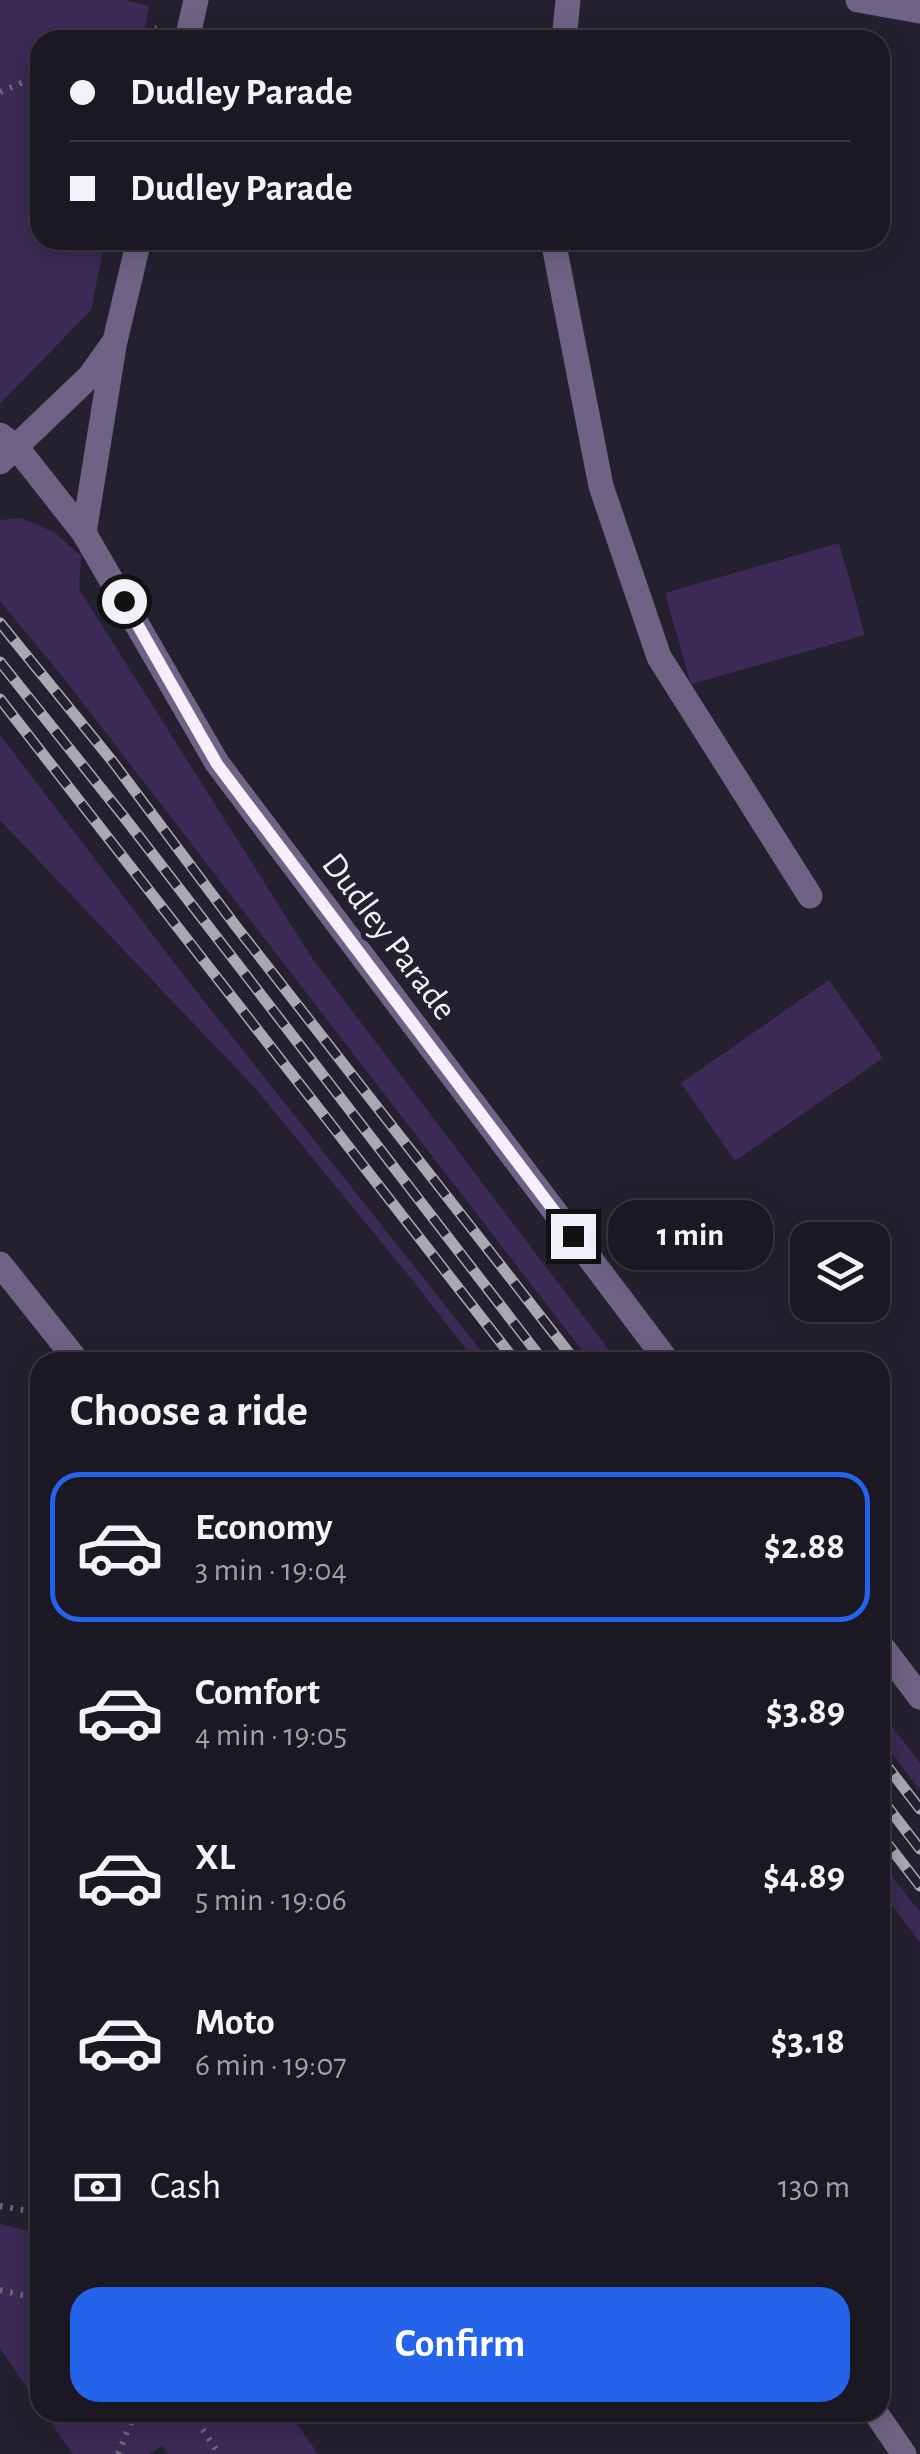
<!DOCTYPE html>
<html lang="en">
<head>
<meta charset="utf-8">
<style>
	body { margin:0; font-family:"Alegreya Sans",sans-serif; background:#25212b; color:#f1f3f6; height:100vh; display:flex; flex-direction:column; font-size:38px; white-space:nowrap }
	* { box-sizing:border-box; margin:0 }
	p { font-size:32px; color:#a0a0a6 }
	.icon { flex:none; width:55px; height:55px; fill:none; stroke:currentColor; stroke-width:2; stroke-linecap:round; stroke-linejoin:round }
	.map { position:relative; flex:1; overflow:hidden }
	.side { position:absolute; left:30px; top:1352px; width:860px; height:1070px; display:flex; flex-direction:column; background:#1c1823; border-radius:30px; box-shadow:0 5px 25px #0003,0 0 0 2px #3a3741 }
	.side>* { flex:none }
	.guide { position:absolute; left:30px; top:30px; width:860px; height:220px; border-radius:30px; box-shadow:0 5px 25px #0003,0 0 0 2px #3a3741; display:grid; align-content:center; height:220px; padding:0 40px; background:#1c1823 }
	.controls { position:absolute; left:790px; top:1222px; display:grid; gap:20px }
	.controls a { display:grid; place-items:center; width:100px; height:100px; border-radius:20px; background:#1c1823; box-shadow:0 5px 25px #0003,0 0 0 2px #3a3741; font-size:50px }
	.end { position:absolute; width:45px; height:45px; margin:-22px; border:12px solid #f4f0fb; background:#111; box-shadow:0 0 0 5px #111 }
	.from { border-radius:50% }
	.bubble { position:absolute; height:70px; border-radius:30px; background:#1c1823; box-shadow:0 5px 25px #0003,0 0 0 2px #3a3741; font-size:32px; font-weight:600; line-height:70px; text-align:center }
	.guide b { display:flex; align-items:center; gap:35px; height:95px; font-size:38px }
	.guide b+b { border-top:2px solid #3a3741 }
	.guide i { width:25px; height:25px; background:#f1f3f6 }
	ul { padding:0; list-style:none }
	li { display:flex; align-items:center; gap:30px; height:150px; margin:0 20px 15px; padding:0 20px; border:5px solid transparent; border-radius:30px }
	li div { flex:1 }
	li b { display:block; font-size:38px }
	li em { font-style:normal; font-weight:600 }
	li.on { border-color:#2563eb }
	li>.icon { width:90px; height:90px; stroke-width:1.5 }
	h2 { padding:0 40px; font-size:45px; line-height:120px }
	.pay { display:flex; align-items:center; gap:25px; height:110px; padding:0 40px; font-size:38px }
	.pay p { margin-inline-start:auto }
	.action { display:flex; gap:20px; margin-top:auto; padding:20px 40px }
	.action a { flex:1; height:115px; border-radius:30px; background:#2563eb; color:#fff; font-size:40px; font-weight:600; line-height:115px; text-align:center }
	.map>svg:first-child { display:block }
</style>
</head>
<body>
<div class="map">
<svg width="920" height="2454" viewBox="0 0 920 2454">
	<rect width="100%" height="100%" fill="#25202f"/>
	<!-- green -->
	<path fill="#3c2b56" d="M0 0H125L149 6 143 40H40V240H105L91 310 0 404Z
		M21 518 54 532 81 556 79 589 312 958 618 1362H591L66 681 0 601V520Z
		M839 543 865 635 691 684 665 593Z
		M0 735 192 986 490 1362H476L414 1282 256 1089 0 820Z
		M829 980 883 1058 735 1161 681 1083Z
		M880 1710 920 1763V1790L880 1738Z
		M880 1861 920 1912V1942L880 1890Z
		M0 2224 40 2234V2407L0 2348Z
		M44 2413H289L318 2454H168L162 2446 149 2454H73Z"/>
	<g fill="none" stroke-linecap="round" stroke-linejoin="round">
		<!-- path -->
		<path stroke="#6f6b78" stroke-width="6" stroke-dasharray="2.5 8" stroke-linecap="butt" d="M126 40 157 28
			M0 92 40 75
			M0 2206 34 2212 40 2218
			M0 2290 27 2296 40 2303
			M191 2412 219 2454
			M118 2454 135 2412"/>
		<!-- minor -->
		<path stroke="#6f6385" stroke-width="25" d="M858 0 920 11
			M187 40 196 0
			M564 40 568 0
			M553 240 601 486 659 657 810 896
			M0 435 17 448 84 533 217 763 668 1362
			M0 462 90 376 115 341 139 240
			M84 533 114 346
			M0 1264 78 1362
			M880 1644 920 1697
			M875 2412 904 2454"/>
		<defs>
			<path id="rail" d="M0 623 113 762 235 925 576 1362
				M0 662 124 817 544 1362
				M0 699 516 1362
				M880 1757 920 1809
				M880 1797 920 1849
				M880 1834 920 1886"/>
		</defs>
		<!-- rail casing -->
		<use href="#rail" stroke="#aba7b3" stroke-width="11"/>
		<!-- rail -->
		<use href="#rail" stroke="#25202f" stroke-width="8" stroke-dasharray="22" stroke-linecap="butt"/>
	</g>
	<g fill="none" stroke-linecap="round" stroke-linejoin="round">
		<!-- route -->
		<path stroke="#f4f0fb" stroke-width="12" d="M124 601 217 764 573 1236"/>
	</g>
	<g text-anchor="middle" stroke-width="10" stroke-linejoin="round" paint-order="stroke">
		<!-- street labels -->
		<g font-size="35" fill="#f4f0fb" stroke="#25202f">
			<text transform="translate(390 936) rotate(53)" y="12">Dudley Parade</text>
		</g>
	</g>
</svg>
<div class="controls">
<a><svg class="icon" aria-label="layers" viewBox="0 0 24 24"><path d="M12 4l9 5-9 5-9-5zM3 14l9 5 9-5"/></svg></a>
</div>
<i class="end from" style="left:124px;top:601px"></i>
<i class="end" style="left:573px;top:1236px"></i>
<div class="bubble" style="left:608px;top:1200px;width:165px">1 min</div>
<div class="guide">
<b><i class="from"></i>Dudley Parade</b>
<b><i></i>Dudley Parade</b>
</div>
<section class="side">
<h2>Choose a ride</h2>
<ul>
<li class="on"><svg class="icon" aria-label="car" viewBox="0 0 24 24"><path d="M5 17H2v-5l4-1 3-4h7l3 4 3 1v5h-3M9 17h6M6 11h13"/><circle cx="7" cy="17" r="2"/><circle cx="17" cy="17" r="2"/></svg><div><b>Economy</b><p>3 min · 19:04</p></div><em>$2.88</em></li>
<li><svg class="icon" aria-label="car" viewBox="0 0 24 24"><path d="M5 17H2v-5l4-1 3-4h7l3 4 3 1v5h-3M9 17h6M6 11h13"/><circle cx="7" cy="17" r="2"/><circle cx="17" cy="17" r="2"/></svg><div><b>Comfort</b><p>4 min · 19:05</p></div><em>$3.89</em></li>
<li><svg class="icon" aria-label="car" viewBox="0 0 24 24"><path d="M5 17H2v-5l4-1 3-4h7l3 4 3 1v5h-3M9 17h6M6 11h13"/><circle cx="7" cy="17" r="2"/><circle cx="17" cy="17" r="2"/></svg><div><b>XL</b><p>5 min · 19:06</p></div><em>$4.89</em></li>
<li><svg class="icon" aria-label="car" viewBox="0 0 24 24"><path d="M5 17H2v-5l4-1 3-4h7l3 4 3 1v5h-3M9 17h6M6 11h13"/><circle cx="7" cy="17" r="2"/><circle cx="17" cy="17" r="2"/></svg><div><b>Moto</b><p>6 min · 19:07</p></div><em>$3.18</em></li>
</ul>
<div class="pay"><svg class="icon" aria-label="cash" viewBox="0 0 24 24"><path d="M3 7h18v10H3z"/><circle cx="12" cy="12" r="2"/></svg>Cash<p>130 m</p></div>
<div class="action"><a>Confirm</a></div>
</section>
</div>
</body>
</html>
